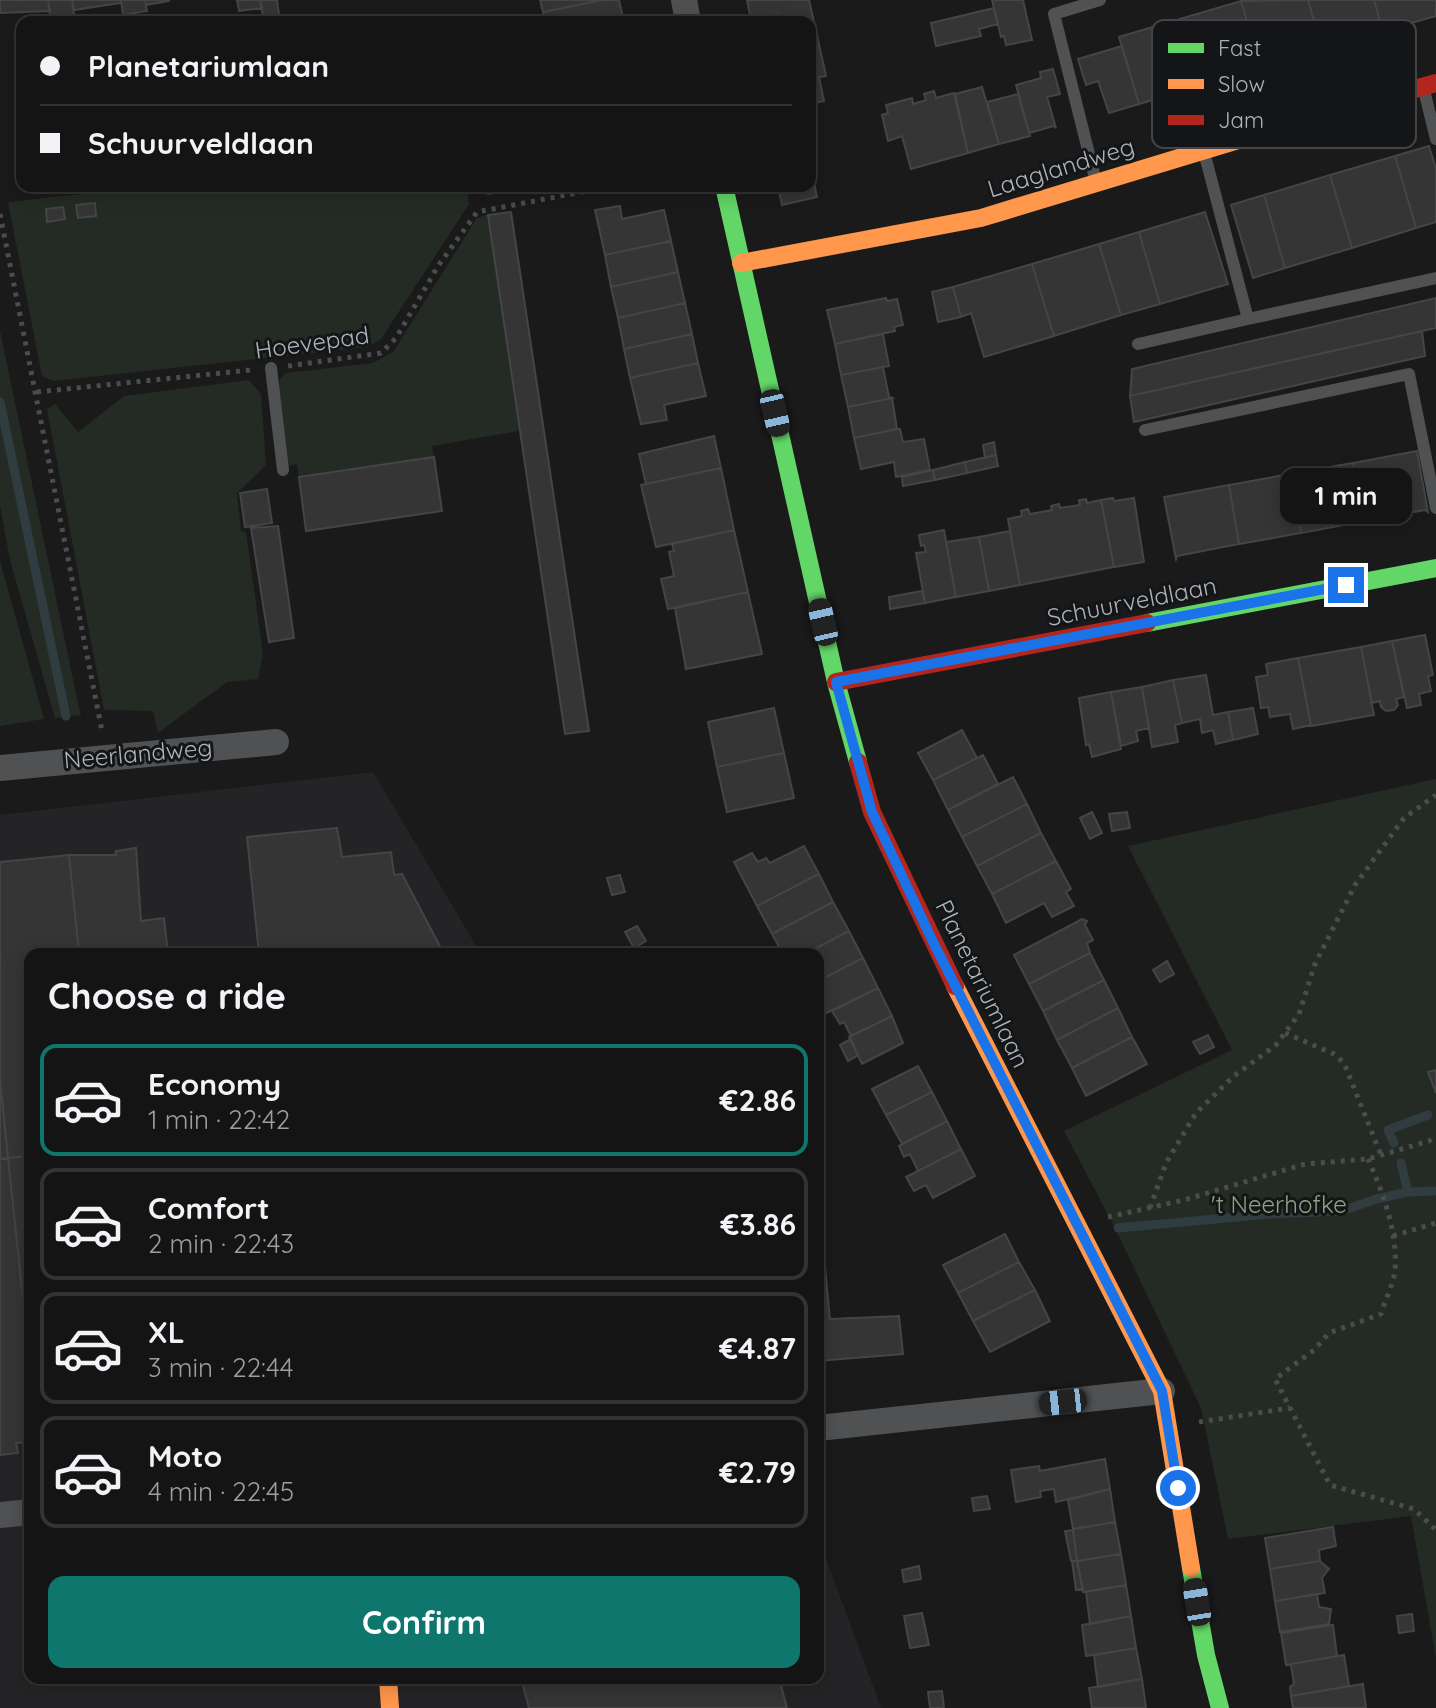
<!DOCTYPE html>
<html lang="en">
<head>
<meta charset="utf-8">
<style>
	body { margin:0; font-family:Quicksand,sans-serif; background:#212122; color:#f1f3f6; height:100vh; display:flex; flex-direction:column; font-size:30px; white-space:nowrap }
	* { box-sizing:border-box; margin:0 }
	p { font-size:26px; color:#9d9ea0 }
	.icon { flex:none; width:44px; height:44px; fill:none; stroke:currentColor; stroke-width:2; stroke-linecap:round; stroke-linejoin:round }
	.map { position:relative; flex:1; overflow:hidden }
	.details { position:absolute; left:24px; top:948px; width:800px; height:736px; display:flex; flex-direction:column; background:#141414; border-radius:16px; box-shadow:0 4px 20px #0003,0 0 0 2px #333334 }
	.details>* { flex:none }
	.guide { position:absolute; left:16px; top:16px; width:800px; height:176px; border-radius:16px; box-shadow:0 4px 20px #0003,0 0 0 2px #333334; display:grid; align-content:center; height:176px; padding:0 24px; background:#141414 }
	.end { position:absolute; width:36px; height:36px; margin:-18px; border:10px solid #1a73e8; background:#fff; box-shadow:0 0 0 4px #fff }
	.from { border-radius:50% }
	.bubble { position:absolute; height:56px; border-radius:16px; background:#141414; box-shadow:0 4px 20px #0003,0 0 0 2px #333334; font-size:26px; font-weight:700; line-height:56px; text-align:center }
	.car { position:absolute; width:24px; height:48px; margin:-24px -12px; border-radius:10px; box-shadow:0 0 6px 2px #0007; background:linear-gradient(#222 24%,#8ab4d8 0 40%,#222 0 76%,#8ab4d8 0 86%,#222 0) }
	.guide b { display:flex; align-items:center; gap:28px; height:76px; font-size:30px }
	.guide b+b { border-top:2px solid #333334 }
	.guide i { width:20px; height:20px; background:#f1f3f6 }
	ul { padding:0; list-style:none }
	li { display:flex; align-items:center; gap:24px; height:112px; margin:0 16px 12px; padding:0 8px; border:4px solid #333334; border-radius:16px }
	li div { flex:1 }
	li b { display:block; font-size:30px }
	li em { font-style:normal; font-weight:700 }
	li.on { border-color:#0f766e }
	li>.icon { width:72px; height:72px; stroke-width:1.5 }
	h2 { padding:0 24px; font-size:36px; line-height:96px }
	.cta { display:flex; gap:16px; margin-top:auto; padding:16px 24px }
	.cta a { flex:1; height:92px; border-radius:16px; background:#0f766e; color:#fff; font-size:32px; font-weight:700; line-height:92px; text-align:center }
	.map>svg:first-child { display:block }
</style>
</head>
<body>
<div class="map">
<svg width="1436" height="1708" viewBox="0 0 1436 1708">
	<rect width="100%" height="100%" fill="#1a1a1a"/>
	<!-- built -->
	<path fill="#242426" d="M373 772 481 954H30V1678H818V1536L881 1708H0V815Z"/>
	<!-- green -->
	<path fill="#242b24" d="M155 186H467L469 204 381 339 368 347 53 381 42 376 8 202Z
		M488 214 519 431 432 446 434 457 299 477 297 464 288 466 278 389 280 379 286 373 373 363 393 352 477 218Z
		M0 331 78 703 81 715 55 718 10 560 0 506Z
		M249 380 261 394 266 465 237 493 241 531 246 532 263 654 258 679 227 682 158 733 153 711 104 710 47 409 55 404 78 432 124 396Z
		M0 561 44 719 0 726Z
		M1436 779V1658L1411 1516 1228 1539 1201 1408 1114 1226 1064 1131 1232 1050 1128 846Z"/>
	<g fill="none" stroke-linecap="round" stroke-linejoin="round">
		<!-- stream -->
		<path stroke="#313c40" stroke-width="9" d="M0 402 66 716
			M1394 1143 1388 1130 1428 1115
			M1401 1163 1408 1192
			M1118 1228 1270 1214 1342 1211 1376 1199 1408 1192 1436 1191"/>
	</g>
	<!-- building -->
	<path fill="#353536" stroke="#434546" stroke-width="2" d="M0 0H48L50 11 0 13Z
		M48 0H72L75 22H51Z
		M72 0H121V3L74 10Z
		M121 0H145L147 11 123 15Z
		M145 0H169V1L146 5Z
		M237 0H260L262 8 239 11Z
		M260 0H277L280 22H264Z
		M540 0H602L543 12Z
		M602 0H619L624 22H545L543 12Z
		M747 0H809L817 35 810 37V22H779L777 14 751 20Z
		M992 0H1023L1032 40 1006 45 1004 36 1001 37Z
		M1308 0 1322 50 1261 67 1241 1Z
		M1308 0H1374L1383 31 1322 50Z
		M1374 0H1436V16L1383 31Z
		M1241 1 1261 67 1200 86 1180 19Z
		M994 8 998 24 979 29 981 36 936 46 931 23Z
		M1180 19 1200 86 1139 104 1119 37Z
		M817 35 826 76 810 79V37Z
		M1122 46 1139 104 1109 113 1098 81 1086 85 1078 59Z
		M1053 69 1060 94 1047 97 1056 128 1054 126 1029 133 1030 136 1016 85 1041 78 1040 72Z
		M819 77 824 101 810 104V79Z
		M982 87 999 144 968 153 955 94Z
		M934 91 936 98 954 93 968 153 911 169 902 136 888 141 882 115 888 113 886 105 912 98 913 104 926 100 924 94Z
		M1018 94 1030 136 999 144 987 102Z
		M814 132 817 151 810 152V133Z
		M1429 146 1436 169V222L1416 228 1395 156Z
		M1395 156 1416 228 1352 248 1330 175Z
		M810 164 817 197 782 205 779 191 772 192 771 186H810Z
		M1330 175 1352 248 1285 268 1264 195Z
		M487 186H502L503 192 488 194Z
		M1264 195 1285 268 1253 278 1231 205Z
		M95 203 96 216 78 218 76 205Z
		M620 206 622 219 664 210 671 241 605 255 595 210Z
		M63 207 65 219 47 222 46 209Z
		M511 212 589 731 565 734 488 215Z
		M1205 212 1228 284 1160 304 1139 232Z
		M1139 232 1160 304 1121 315 1099 244Z
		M671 241 678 272 611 287 605 255Z
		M1099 244 1121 315 1054 336 1032 264Z
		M1032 264 1054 336 984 357 971 313 961 317 953 287Z
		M678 272 685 303 618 318 611 287Z
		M953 287 961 317 938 322 932 292Z
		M886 298 887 301 897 299 903 325 894 327 895 331 835 344 827 310Z
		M1436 298V328L1130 396 1132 369Z
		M685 303 692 334 624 349 618 318Z
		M1422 331 1425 356 1134 422 1130 396Z
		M692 334 698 363 630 378 624 349Z
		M883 334 889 366 841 375 835 344Z
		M698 363 706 396 664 405 667 420 641 424 630 378Z
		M883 367 889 397 892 398 848 407 841 375Z
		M892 398 897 429 854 438 848 407Z
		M897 429H900L903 442 924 439 930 470 896 477 894 462 861 469 854 438Z
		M714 436 721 468 646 484 639 454Z
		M994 442 996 455 985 458 983 445Z
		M1417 451 1428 512 1425 510 1365 521 1353 463Z
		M996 455 998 466 967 473 965 462Z
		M434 457 442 511 306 531 299 477Z
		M965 462 967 473 935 480 933 470Z
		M1353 463 1365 521 1301 533 1290 474Z
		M721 468 734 530 656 547 641 485Z
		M933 470 935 480 903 486 902 477Z
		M1290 474 1301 533 1239 544 1229 485Z
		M1229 485 1239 544 1177 556 1176 559 1164 497Z
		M267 489 272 523 245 527 240 493Z
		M1113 498 1114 501 1134 498 1144 562 1114 567 1101 500Z
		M1086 499 1087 503 1101 500 1114 567 1020 585 1008 519 1022 516 1021 511 1028 509 1030 514 1052 510 1051 506 1059 504 1060 508 1080 505 1079 500Z
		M278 526 294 638 269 642 251 528Z
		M734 530 748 592 668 609 661 579 674 576 669 552 674 551 672 544Z
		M944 530 956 597 925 603 916 553 926 552 924 545 921 546 919 535Z
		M1010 531 1020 585 989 591 979 537Z
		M979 537 989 591 956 597 946 542Z
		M922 591 925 603 890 609 889 597Z
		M748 592 762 654 686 669 675 608Z
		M1425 635 1433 675 1428 676 1431 691 1419 694 1421 705 1407 708 1392 641Z
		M1392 641 1404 697 1396 699 1398 705 1394 710 1386 711 1381 707 1380 701 1372 703 1361 647Z
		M1361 647 1374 715 1311 726 1298 658Z
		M1298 658 1311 725 1293 729 1290 714 1270 717 1268 707 1261 708 1256 677 1268 675 1266 664Z
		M1206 675 1213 715 1228 712 1233 740 1216 744 1213 730 1202 733 1200 719 1182 723 1173 680Z
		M1173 680 1182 723 1175 725 1178 742 1152 747 1142 687Z
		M1142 687 1149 728 1136 731 1138 741 1121 746 1111 692Z
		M1111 692 1121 749 1092 757 1089 744 1086 745 1079 698Z
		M774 708 784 753 717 767 708 722Z
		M1253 708 1258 734 1233 740 1228 712Z
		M962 730 977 758 933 780 918 753Z
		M784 753 794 798 727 812 717 767Z
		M983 755 998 784 948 810 933 780Z
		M1013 777 1027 804 962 837 948 810Z
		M1027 804 1041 833 977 866 962 837Z
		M1092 812 1102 833 1090 839 1080 818Z
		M1127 812 1130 828 1112 831 1109 814Z
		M337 828 342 857 391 852 394 875 402 874 444 954H259L247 837Z
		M1041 833 1056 861 992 894 977 866Z
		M804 846 819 874 757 906 734 862 752 853 758 862 766 858 770 863Z
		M136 848 141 921 164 918 168 954H79L69 855H116V851Z
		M69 855 79 954H30V1156L8 1158 0 1079V862Z
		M1056 861 1071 889 1066 892 1074 906 1052 917 1044 903 1006 923 992 894Z
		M819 874 833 902 772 934 757 906Z
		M620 875 625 892 612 895 607 878Z
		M833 902 849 931 805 954H783L772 934Z
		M1082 919 1087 921 1085 925 1093 940 1087 943 1090 953 1029 984 1014 955Z
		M637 926 646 941 634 948 625 932Z
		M849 931 863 958 818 981V954H805Z
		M1090 953 1104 980 1043 1011 1029 984Z
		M863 958 878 988 818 1017V981Z
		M1167 961 1174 974 1160 982 1153 970Z
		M1104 980 1118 1008 1057 1040 1043 1011Z
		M878 988 892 1016 851 1036 844 1022 840 1024 832 1011Z
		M1118 1008 1132 1037 1072 1068 1057 1040Z
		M892 1016 903 1043 862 1064 849 1037Z
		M1208 1035 1214 1047 1200 1054 1193 1042Z
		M1132 1037 1147 1064 1086 1096 1072 1068Z
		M851 1039 858 1055 848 1061 840 1045Z
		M918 1066 932 1092 886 1115 872 1089Z
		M1436 1070V1093L1428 1072Z
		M0 1079 8 1158 0 1159Z
		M932 1092 947 1121 902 1144 886 1115Z
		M947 1121 961 1149 918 1171 910 1154 904 1157 899 1146Z
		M961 1149 975 1176 933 1198 926 1185 914 1191 906 1177Z
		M30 1156V1365L8 1158Z
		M8 1158 30 1365V1442L16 1443 18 1453 0 1455V1159Z
		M1005 1234 1019 1262 958 1293 943 1265Z
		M818 1257H824L830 1319 899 1316 903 1354 818 1361Z
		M1019 1262 1035 1290 973 1321 958 1293Z
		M1035 1290 1050 1321 990 1352 973 1321Z
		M1105 1459 1110 1489 1056 1502 1054 1489 1040 1491 1041 1497 1016 1502 1011 1470 1039 1466 1040 1471Z
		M1110 1489 1115 1522 1073 1529 1068 1500Z
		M987 1496 990 1509 974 1511 972 1498Z
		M1115 1522 1121 1554 1077 1561 1073 1529Z
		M1333 1527 1336 1546 1319 1550 1320 1561 1270 1569 1265 1538Z
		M1073 1530 1077 1561H1071L1065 1531Z
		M1121 1554 1126 1585 1083 1592 1077 1561Z
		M1072 1561H1077L1083 1589 1076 1590Z
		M1320 1561 1329 1569 1322 1578 1325 1593 1275 1601 1270 1569Z
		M919 1566 921 1579 904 1582 902 1570Z
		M1126 1585 1131 1616 1090 1624 1086 1592Z
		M1317 1594 1319 1607 1331 1609 1329 1624 1280 1632 1275 1601Z
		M922 1613 929 1645 910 1648 904 1616Z
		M1412 1614 1414 1631 1399 1633 1397 1616Z
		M1131 1616 1136 1648 1086 1656 1082 1625Z
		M1333 1625 1337 1656 1286 1665 1281 1633Z
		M1136 1648 1142 1679 1098 1687 1094 1655Z
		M1344 1655 1349 1686 1291 1696 1290 1687 1294 1684 1291 1665H1286Z
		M521 1678H779L787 1708H529Z
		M1142 1679 1146 1708H1092L1089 1688Z
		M1363 1684 1366 1708H1293L1291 1696Z
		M942 1691 944 1708H930L928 1692Z"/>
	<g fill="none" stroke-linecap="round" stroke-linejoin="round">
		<!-- path -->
		<path stroke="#4a4c4e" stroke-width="5" stroke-dasharray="4 6" stroke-linecap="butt" d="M0 214 102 731
			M288 366 381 353 396 338 438 266 477 212 613 186
			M37 392 251 370
			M1285 1033 1334 1054 1344 1063 1381 1155
			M1368 1159C1383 1193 1398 1232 1395 1271 1393 1285 1385 1300 1381 1314L1329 1333 1314 1350 1275 1379 1330 1485 1414 1509 1436 1530
			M1150 1208 1166 1163 1196 1113 1234 1076 1276 1045 1299 1014 1315 964 1355 885 1404 818 1436 795
			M1108 1217 1184 1200 1305 1164 1368 1159 1429 1141 1436 1136
			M1393 1236 1436 1223
			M1199 1422 1290 1408"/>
		<!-- lane -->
		<path stroke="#4f5153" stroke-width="12" d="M1424 90 1436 139
			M1095 178 1054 14 1100 0
			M1248 319 1436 278
			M1138 344 1248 319 1204 152
			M271 368 283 470
			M1145 430 1409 374 1436 508"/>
		<!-- street -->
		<path stroke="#4f5153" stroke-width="26" d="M684 0 688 22
			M0 768 276 742
			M818 1428 1162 1391
			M0 1515 30 1512"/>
		<!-- fast -->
		<path stroke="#63d668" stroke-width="18" d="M724 186 836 682 858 762
			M1147 623 1436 568
			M1191 1568 1206 1655 1220 1708"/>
		<!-- slow -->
		<path stroke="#ff974d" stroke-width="18" d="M741 263 981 218 1281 127
			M955 986 1162 1391 1191 1568
			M388 1678 390 1708"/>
		<!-- jam -->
		<path stroke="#b3261e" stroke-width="18" d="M1281 127 1436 83
			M836 682 1147 623
			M858 762 872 812 955 986"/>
	</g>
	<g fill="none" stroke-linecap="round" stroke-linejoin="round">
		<!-- route -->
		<path stroke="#1a73e8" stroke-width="10" d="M1178 1488 1162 1391 933 942 872 812 836 682 1346 585"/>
	</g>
	<g text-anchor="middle" stroke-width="6" stroke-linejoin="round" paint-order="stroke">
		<!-- street labels -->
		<g font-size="24" fill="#adb3ba" stroke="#141517">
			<text transform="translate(1061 168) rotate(-17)" y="8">Laaglandweg</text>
			<text transform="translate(312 343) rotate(-8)" y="8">Hoevepad</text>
			<text transform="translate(1132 602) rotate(-11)" y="8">Schuurveldlaan</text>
			<text transform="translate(138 754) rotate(-5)" y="8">Neerlandweg</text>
			<text transform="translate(982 984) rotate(64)" y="8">Planetariumlaan</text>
		</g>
		<!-- park labels -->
		<g font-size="24" fill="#89a485" stroke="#141517">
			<text x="1279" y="1213">'t Neerhofke</text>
		</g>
	</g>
	<!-- legend -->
	<rect x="1152" y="20" width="264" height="128" rx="12" fill="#141517" stroke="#424448" stroke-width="2"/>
	<rect x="1168" y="43" width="36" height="10" fill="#63d668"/>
	<rect x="1168" y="79" width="36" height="10" fill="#ff974d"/>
	<rect x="1168" y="115" width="36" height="10" fill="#b3261e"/>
	<g font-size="22" fill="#adb3ba">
		<text x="1218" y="56">Fast</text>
		<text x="1218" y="92">Slow</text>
		<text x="1218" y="128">Jam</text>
	</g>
</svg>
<i class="end from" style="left:1178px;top:1488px"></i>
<i class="end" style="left:1346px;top:585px"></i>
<div class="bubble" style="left:1280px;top:468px;width:132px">1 min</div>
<i class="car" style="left:775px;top:413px;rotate:167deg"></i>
<i class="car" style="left:823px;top:622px;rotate:347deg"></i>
<i class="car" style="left:1063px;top:1402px;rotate:264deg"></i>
<i class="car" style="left:1197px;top:1602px;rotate:351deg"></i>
<div class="guide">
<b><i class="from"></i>Planetariumlaan</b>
<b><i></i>Schuurveldlaan</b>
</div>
<section class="details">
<h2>Choose a ride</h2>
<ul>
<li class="on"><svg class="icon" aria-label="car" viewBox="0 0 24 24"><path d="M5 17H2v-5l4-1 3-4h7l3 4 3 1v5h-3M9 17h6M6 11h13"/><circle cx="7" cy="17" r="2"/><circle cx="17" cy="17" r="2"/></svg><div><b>Economy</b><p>1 min · 22:42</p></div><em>€2.86</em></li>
<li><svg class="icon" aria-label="car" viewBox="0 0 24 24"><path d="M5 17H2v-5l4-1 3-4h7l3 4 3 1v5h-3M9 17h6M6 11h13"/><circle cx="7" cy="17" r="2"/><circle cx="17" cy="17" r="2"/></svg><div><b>Comfort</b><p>2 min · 22:43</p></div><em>€3.86</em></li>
<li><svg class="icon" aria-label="car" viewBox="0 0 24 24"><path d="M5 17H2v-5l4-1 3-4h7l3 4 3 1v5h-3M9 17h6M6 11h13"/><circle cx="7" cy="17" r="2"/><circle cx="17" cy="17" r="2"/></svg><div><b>XL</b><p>3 min · 22:44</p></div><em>€4.87</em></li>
<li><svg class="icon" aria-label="car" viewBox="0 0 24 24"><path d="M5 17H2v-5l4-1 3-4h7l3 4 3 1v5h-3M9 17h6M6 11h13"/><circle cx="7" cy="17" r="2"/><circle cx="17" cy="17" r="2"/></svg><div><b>Moto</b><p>4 min · 22:45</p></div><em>€2.79</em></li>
</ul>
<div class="cta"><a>Confirm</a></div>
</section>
</div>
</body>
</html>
